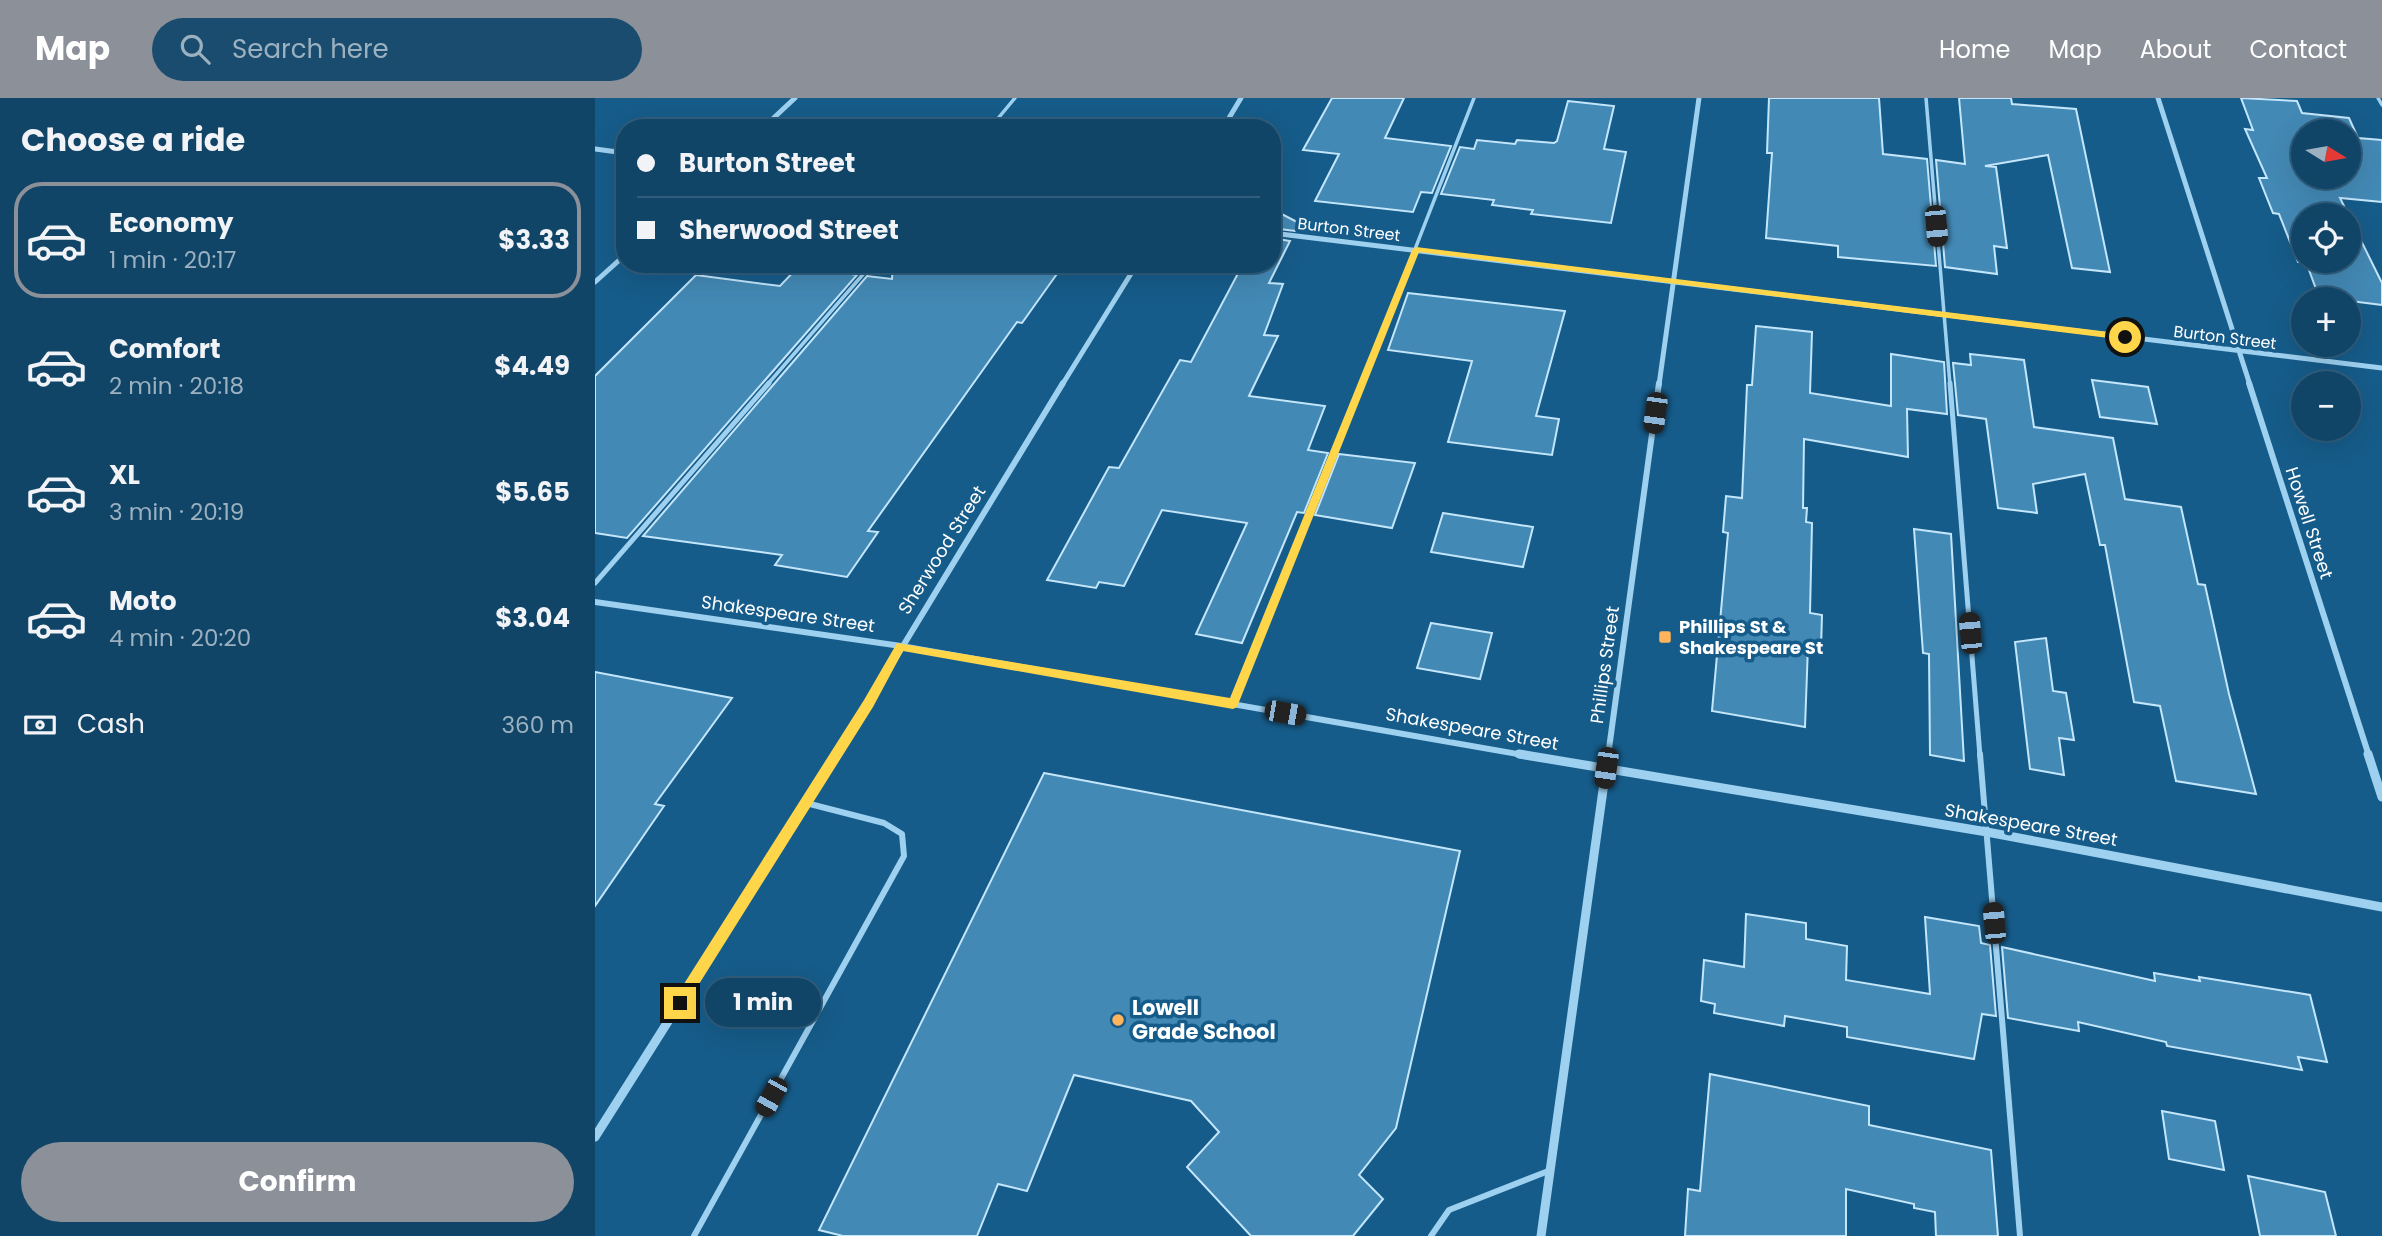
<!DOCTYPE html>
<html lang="en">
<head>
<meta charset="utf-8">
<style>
	body { margin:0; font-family:Poppins,sans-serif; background:#194c6e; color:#f1f3f6; height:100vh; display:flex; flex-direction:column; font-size:26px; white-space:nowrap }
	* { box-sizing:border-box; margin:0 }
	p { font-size:23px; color:#9cb1c0 }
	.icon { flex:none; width:38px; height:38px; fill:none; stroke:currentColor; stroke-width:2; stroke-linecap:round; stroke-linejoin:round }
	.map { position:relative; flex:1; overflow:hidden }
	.details { display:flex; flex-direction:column; background:#104568; width:595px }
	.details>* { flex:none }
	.top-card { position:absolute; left:21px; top:21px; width:665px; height:154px; border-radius:28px; box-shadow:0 7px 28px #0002,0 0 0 2px #305d7c; display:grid; align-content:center; height:154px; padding:0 21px; background:#104568 }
	.needle { width:46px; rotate:101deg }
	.fabs { position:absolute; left:1696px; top:21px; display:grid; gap:14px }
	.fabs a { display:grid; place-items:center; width:70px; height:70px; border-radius:50%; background:#104568; box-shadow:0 7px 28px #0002,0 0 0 2px #305d7c; font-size:35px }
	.end { position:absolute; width:32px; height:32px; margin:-16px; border:9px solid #ffd54a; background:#111; box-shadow:0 0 0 4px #111 }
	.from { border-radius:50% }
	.bubble { position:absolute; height:49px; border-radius:24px; background:#104568; box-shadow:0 7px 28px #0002,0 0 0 2px #305d7c; font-size:23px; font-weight:700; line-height:49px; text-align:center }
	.car { position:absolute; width:21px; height:42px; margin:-21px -10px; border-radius:9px; box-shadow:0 0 5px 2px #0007; background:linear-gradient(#222 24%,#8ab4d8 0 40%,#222 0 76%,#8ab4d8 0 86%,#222 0) }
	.top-card b { display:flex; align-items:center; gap:24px; height:66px; font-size:26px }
	.top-card b+b { border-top:2px solid #305d7c }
	.top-card i { width:18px; height:18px; background:#f1f3f6 }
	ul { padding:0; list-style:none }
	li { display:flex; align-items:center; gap:21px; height:116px; margin:0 14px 10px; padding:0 7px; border:4px solid transparent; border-radius:28px }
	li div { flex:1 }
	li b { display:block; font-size:26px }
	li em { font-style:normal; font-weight:700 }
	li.on { border-color:#8c9099 }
	li>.icon { width:63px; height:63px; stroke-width:1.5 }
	h2 { padding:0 21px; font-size:32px; line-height:84px }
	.pay { display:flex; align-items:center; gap:18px; height:77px; padding:0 21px; font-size:26px }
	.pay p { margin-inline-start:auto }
	.action { display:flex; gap:14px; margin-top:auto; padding:14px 21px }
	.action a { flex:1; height:80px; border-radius:42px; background:#8c9099; color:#fff; font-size:28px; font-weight:700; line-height:80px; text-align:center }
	header { display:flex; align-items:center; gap:42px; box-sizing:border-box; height:98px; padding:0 35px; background:#8c9099; color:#fff }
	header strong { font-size:33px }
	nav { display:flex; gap:38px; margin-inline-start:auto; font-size:24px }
	.search { width:490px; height:63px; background:#194c6e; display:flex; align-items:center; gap:18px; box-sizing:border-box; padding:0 24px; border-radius:38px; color:#9cb1c0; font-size:26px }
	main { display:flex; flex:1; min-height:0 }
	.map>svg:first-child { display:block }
</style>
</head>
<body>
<header>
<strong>Map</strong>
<div class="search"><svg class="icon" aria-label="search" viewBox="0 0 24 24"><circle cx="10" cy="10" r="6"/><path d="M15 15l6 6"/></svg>Search here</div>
<nav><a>Home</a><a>Map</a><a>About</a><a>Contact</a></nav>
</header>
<main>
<section class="details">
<h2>Choose a ride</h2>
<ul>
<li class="on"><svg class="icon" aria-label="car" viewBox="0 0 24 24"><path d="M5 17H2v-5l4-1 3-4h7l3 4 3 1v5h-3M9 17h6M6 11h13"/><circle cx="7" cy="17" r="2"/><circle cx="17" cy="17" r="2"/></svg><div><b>Economy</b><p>1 min · 20:17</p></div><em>$3.33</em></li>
<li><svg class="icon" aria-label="car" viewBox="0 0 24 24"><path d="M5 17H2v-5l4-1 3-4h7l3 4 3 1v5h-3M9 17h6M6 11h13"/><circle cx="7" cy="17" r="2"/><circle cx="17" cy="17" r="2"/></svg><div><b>Comfort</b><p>2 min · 20:18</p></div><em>$4.49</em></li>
<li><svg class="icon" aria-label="car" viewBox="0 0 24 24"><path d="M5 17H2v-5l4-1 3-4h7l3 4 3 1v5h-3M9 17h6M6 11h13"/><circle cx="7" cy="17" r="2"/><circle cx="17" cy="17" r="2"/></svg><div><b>XL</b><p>3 min · 20:19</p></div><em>$5.65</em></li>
<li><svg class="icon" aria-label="car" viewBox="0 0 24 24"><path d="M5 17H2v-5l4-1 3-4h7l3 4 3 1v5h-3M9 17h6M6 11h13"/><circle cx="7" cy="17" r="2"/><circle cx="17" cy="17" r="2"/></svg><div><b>Moto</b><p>4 min · 20:20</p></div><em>$3.04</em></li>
</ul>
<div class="pay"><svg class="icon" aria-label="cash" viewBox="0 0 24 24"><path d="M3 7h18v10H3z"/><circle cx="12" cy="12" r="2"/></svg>Cash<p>360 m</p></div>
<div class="action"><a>Confirm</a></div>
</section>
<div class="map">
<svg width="1787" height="1138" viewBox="0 0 1787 1138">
	<rect width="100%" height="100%" fill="#165c8a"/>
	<!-- building -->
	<path fill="#4389b5" stroke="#c4e6fb" stroke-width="2" fill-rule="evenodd" d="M737 0H809L790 40 856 48 837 95 826 94 818 114 720 103 744 56 708 52Z
		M1174 0H1284L1288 56 1332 61 1341 168 1243 159V148L1171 140 1177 55H1172Z
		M1364 0H1416L1417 6 1481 11 1515 174 1477 170 1453 57 1390 68 1401 69 1412 150 1399 148 1402 176 1350 169 1341 62 1370 66Z
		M1646 0 1702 3 1707 15 1754 20 1763 40 1787 42V104L1745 100 1787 185V207L1724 199 1711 164H1703L1684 116 1678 115 1664 80H1672L1650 31 1658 32ZM1708 33H1754V79H1708ZM1708 117H1754V163H1708Z
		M973 3 1019 8 1009 51 1031 54 1016 125 936 116 938 112 897 107 899 102 846 96 865 49 879 51 882 42 920 46 922 42 959 45 962 43Z
		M677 111 704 125 700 133 677 130Z
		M677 140 695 143 674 185 688 186 669 237 683 238 654 298 730 308 713 352 733 355 709 415 702 414 647 545 601 536 652 425 567 412 529 488 504 484 501 490 452 482 514 369 524 370 585 262 596 264 648 166H677Z
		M298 166H469L427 225 422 224 273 433 283 434 252 479 180 467 187 457 48 438 272 178 297 181Z
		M204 168 262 177 32 440 0 435V278L101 177 185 188Z
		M813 195 970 213 941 318 964 321 957 357 853 344 877 263 793 252Z
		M1161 228 1217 234 1215 295 1296 308V256L1349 264 1352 316 1312 311 1313 359 1209 341 1208 410H1212L1211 424 1217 425 1215 515 1227 517 1226 550 1213 548 1210 629 1117 613 1133 435 1128 434 1131 398 1147 400 1152 287H1157Z
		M1375 256 1429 262 1439 329 1518 340 1530 401 1586 409 1603 486 1610 487 1634 596 1661 696 1581 683 1565 608 1539 604 1510 447H1505L1490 376 1438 386 1442 415 1403 410 1391 321 1363 317 1358 265 1376 267Z
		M1497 282 1553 289 1562 326 1505 319Z
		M744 356 820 365 797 430 720 417Z
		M848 415 938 429 928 469 836 454Z
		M1319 431 1356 436 1369 663 1335 657 1334 556 1328 555Z
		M836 525 897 535 885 581 822 570Z
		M1451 540 1458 593 1471 595 1479 642 1464 640 1469 677 1435 671 1420 544Z
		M0 574 137 600 60 706 69 708 0 808Z
		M449 675 865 753 801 1030 764 1077 788 1101 758 1138H656L592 1069 624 1034 596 1003 479 977 432 1093 403 1086 382 1138H248L224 1132Z
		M1151 816 1211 825V841L1252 848 1251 882 1335 896 1330 819 1384 828 1386 845 1395 847 1401 918 1387 916 1379 961 1252 939V929L1190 918 1189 928 1119 915 1120 906 1106 903 1109 862 1149 869Z
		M1407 849 1560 883 1559 875 1605 883 1604 879 1715 897 1732 964 1703 959 1707 972 1572 948 1571 944 1483 924 1484 933 1413 920Z
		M1115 976 1274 1008V1027L1396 1052 1403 1138H1341L1340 1114 1319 1110V1106L1251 1091V1138H1090L1093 1091 1105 1093Z
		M1567 1013 1620 1023 1629 1072 1574 1061Z
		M1653 1078 1730 1094 1741 1138H1665Z"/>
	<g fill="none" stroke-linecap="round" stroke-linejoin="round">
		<!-- service-far2 -->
		<path stroke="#9ed0ef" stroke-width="3.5" d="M1331 0 1355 287
			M1783 0 1787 7
			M395 30 420 0
			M172 287 277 166
			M767 287 879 0"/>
		<!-- service-far1 -->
		<path stroke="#9ed0ef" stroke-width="5" d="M1355 285 1385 658
			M0 485 174 285
			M638 606 767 285"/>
		<!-- service -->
		<path stroke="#9ed0ef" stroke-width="6" d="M1385 656 1425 1138
			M99 1138 309 758 307 736 289 725 211 705
			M836 1138 854 1112 956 1072"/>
		<!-- minor-far2 -->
		<path stroke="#9ed0ef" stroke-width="5" d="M1563 0 1655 287
			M168 30 200 0
			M628 30 646 0
			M0 51 30 55
			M677 135 1787 270
			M0 184 30 157
			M467 287 542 166
			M1064 287 1104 0"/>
		<!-- minor-far1 -->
		<path stroke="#9ed0ef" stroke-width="6" d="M1654 285 1774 658
			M0 504 306 548 934 658
			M241 658 468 285
			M1013 658 1064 285"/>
		<!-- minor -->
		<path stroke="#9ed0ef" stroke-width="9" d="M924 656 1392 734 1787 809
			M1773 656 1787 699
			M0 1039 242 656
			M946 1138 1013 656"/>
	</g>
	<!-- route -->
	<path fill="#ffd54a" d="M821 149 1530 236 1535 239 1530 242 824 154 642 609 638 611 308 553 278 609 89 910H80V900L269 602 302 545 635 600 817 152Z"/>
	<!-- markers -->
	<g fill="#ffb45c" stroke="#165c8a" stroke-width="2.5">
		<rect x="1063" y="532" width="14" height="14" rx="3.5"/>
		<circle cx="523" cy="922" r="7"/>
	</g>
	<g text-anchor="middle" stroke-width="7" stroke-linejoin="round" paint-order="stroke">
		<!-- far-street labels -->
		<g font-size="16" fill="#fff" stroke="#165c8a">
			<text transform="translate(754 131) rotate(7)" y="6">Burton Street</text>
			<text transform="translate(1630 239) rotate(7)" y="6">Burton Street</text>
		</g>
		<!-- street labels -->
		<g font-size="18" fill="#fff" stroke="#165c8a">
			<text transform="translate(1714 425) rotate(72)" y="6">Howell Street</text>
			<text transform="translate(347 452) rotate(-58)" y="6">Sherwood Street</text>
			<text transform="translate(193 516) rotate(8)" y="6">Shakespeare Street</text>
			<text transform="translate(1010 567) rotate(-82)" y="6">Phillips Street</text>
			<text transform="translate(877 631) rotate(10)" y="6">Shakespeare Street</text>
			<text transform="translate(1436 727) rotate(10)" y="6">Shakespeare Street</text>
		</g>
		<!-- poi labels -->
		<g font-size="18" font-weight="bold" fill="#fff" stroke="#165c8a" text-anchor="start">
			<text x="1084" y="535">Phillips St &amp;<tspan x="1084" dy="21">Shakespeare St</tspan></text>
		</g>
		<!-- near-poi labels -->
		<g font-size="21" font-weight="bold" fill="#fff" stroke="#165c8a" text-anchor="start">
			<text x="537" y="917">Lowell<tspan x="537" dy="24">Grade School</tspan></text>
		</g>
	</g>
</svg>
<div class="fabs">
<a><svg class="needle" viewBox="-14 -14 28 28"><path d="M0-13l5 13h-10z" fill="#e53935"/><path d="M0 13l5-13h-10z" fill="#9cb1c0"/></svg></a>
<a><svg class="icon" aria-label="locate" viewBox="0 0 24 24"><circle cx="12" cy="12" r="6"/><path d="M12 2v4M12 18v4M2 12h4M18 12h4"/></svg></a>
<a>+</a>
<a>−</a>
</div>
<i class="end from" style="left:1530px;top:239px"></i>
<i class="end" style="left:85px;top:905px"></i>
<div class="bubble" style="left:110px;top:880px;width:116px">1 min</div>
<i class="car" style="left:1341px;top:128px;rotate:175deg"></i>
<i class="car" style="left:1060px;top:315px;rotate:188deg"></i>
<i class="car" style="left:1375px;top:535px;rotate:355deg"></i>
<i class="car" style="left:690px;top:615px;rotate:100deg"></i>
<i class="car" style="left:1011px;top:670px;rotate:188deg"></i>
<i class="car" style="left:1399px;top:825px;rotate:355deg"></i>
<i class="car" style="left:176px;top:999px;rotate:209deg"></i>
<div class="top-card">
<b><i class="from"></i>Burton Street</b>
<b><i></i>Sherwood Street</b>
</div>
</div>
</main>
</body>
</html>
